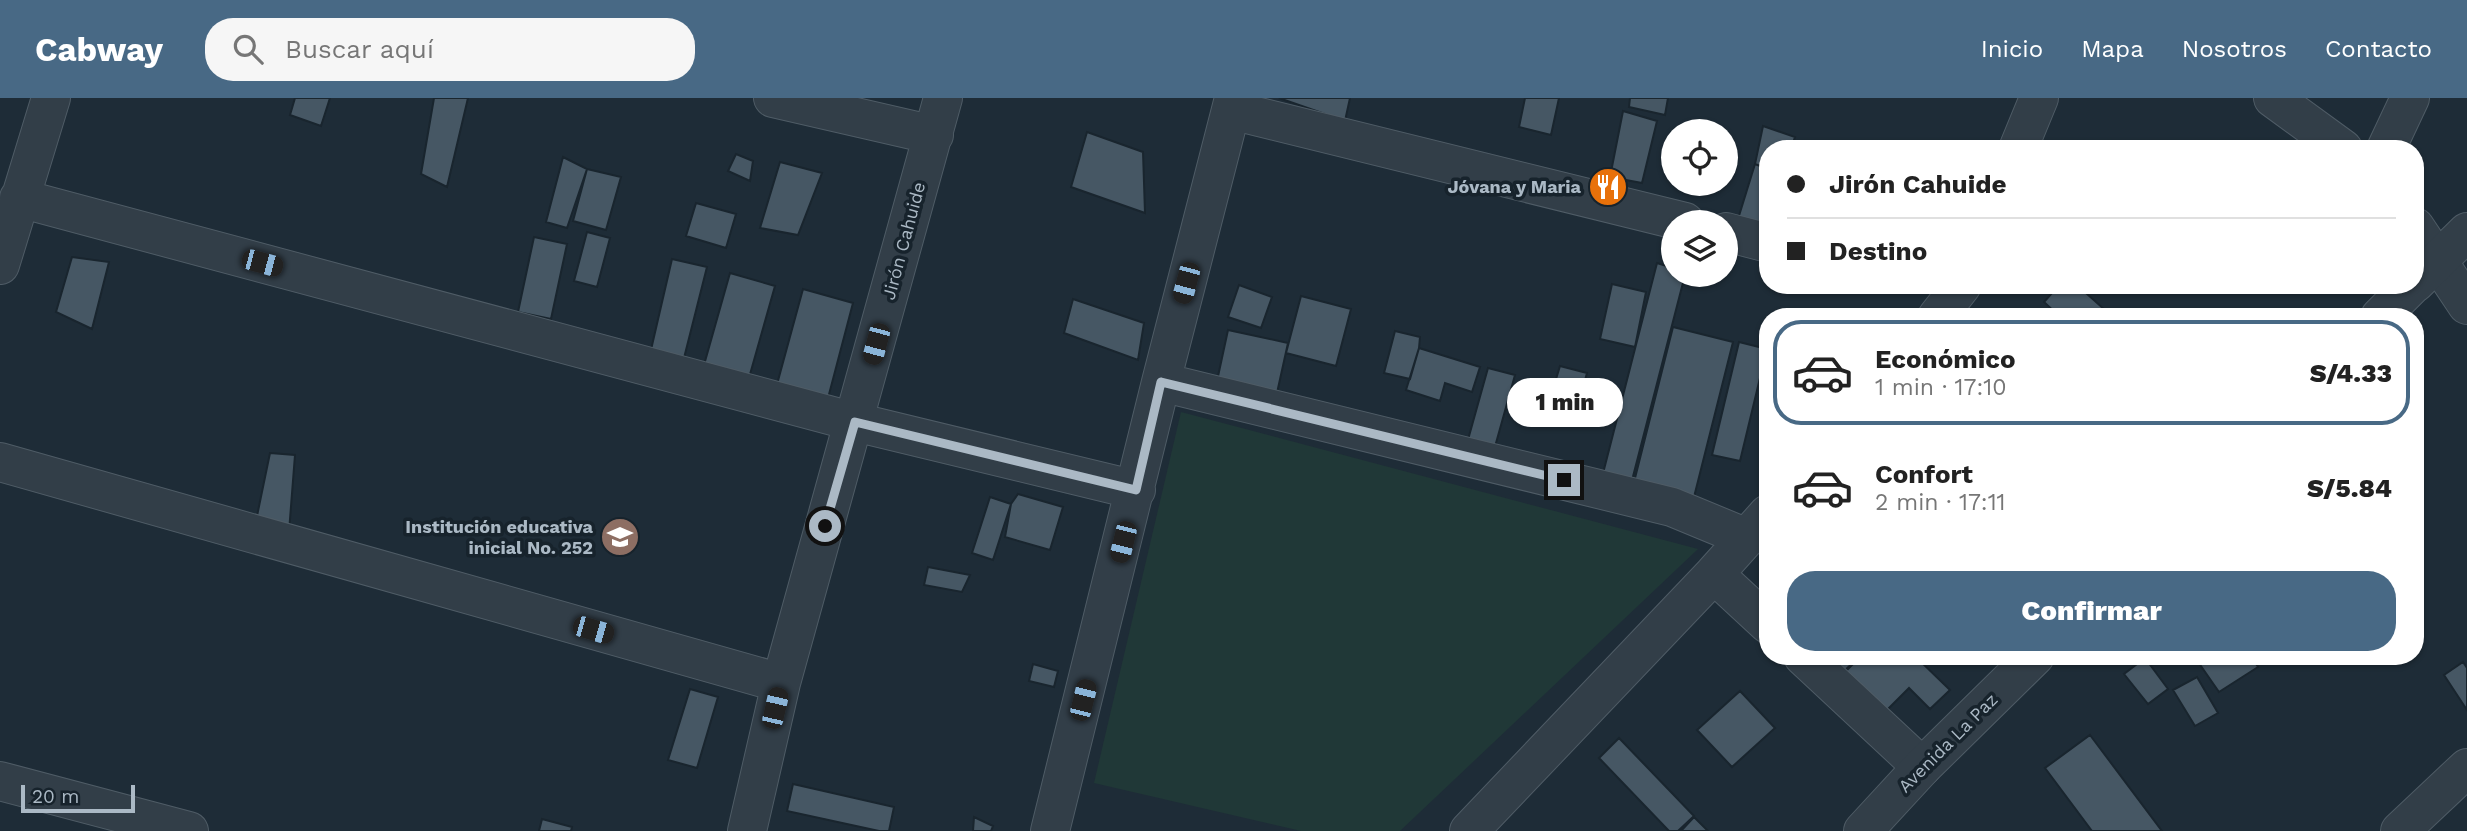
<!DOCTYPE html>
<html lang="es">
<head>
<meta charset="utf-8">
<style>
	body { margin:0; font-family:"Work Sans",sans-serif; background:#f6f6f6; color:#222; height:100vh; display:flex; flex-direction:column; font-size:26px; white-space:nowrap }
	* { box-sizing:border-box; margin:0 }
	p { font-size:23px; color:#767676 }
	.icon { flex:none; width:38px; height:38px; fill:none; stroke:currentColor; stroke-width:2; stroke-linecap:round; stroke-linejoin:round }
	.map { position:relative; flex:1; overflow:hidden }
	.panel { position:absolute; left:1759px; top:210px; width:665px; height:357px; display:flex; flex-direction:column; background:#fff; border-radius:28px; box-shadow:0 2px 5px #0004 }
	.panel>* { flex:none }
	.guide { position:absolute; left:1759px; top:42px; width:665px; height:154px; border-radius:28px; box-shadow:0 2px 5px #0004; display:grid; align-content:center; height:154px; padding:0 28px; background:#fff }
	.buttons { position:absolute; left:1661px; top:21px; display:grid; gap:14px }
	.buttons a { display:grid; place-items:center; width:77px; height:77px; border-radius:50%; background:#fff; box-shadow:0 2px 5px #0004; font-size:35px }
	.scale { position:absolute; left:21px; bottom:18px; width:114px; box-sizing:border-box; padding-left:7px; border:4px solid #abb9c5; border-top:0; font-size:19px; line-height:24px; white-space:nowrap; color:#abb9c5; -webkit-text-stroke:5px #17232c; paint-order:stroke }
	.end { position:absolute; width:32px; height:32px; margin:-16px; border:9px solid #abb9c5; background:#111; box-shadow:0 0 0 4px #111 }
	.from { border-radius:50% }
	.bubble { position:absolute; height:49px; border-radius:24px; background:#fff; box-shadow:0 2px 5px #0004; font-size:23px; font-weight:800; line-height:49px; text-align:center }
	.car { position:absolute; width:21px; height:42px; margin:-21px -10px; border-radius:9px; box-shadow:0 0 5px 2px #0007; background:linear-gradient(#222 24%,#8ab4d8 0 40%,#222 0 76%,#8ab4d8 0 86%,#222 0) }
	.guide b { display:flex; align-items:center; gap:24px; height:66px; font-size:26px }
	.guide b+b { border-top:2px solid #e0e0e0 }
	.guide i { width:18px; height:18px; background:#222 }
	ul { padding:12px 0 0; list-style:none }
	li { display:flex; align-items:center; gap:21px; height:105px; margin:0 14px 10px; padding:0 14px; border:4px solid transparent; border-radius:28px }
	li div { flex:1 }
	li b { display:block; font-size:26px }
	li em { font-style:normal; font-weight:800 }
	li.on { border-color:#486985 }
	li>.icon { width:63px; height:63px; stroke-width:1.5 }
	.primary-button { display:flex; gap:14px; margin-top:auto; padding:14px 28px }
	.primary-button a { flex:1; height:80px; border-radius:28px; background:#486985; color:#fff; font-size:28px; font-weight:800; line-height:80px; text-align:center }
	header { display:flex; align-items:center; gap:42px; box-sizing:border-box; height:98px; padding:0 35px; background:#486985; color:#fff }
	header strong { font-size:33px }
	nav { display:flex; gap:38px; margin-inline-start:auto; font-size:24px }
	.search { width:490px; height:63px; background:#f6f6f6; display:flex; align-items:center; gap:18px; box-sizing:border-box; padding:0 24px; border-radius:28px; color:#767676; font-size:26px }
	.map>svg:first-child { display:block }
</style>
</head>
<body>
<header>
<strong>Cabway</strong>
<div class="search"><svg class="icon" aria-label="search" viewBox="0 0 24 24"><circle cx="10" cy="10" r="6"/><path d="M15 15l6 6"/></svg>Buscar aquí</div>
<nav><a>Inicio</a><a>Mapa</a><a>Nosotros</a><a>Contacto</a></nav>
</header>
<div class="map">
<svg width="2467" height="733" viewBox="0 0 2467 733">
	<rect width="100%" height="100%" fill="#1e2c37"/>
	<!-- green -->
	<path fill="#203837" d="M1181 314 1698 451 1400 733H1301L1094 685Z"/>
	<!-- building -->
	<path fill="#465764" stroke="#19252e" stroke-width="2" d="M295 0H330L321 28 290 17Z
		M434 0H468L447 89 421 76Z
		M1279 0H1350L1345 23Z
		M1525 0H1559L1551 37 1519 29Z
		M1630 0H1668L1665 17 1629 9Z
		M1623 13 1657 23 1642 85 1610 79Z
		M1763 28 1795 39 1791 51H1768V71L1755 66Z
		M1087 34 1143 54 1145 115 1071 89Z
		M736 56 753 63 750 83 728 73Z
		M563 59 587 71 567 130 546 124Z
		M780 64 822 75 798 137 760 130Z
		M1755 66 1768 71V122L1764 133 1738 121Z
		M587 71 621 79 606 132 573 123Z
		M696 105 736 116 726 150 686 138Z
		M587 134 610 140 597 189 574 183Z
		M534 139 567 146 551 221 518 214Z
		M72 159 109 164 92 231 56 214Z
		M672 161 707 169 683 264 650 256Z
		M1657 165 1673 170V177H1685L1629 394 1600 387Z
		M730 175 775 188 747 287 702 274Z
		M1612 186 1646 194 1635 249 1600 241Z
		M1239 187 1272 199 1261 230 1228 219Z
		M2059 187H2077L2105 212 2099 219H2060L2044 204Z
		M803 191 853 205 827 304 776 290Z
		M1301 198 1351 211 1336 268 1286 255Z
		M1073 201 1144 225 1138 262 1064 235Z
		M1673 229 1733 244 1691 411 1631 396Z
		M1228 232 1288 245 1277 295 1217 283Z
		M1395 233 1420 239 1419 250 1410 281 1384 275Z
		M1739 244 1767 251 1740 363 1712 357Z
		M1419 250 1480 269 1472 294 1445 285 1440 303 1406 292Z
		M1560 268 1587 275 1574 322 1546 314Z
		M1488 270 1515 277 1491 363 1464 356Z
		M270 355 295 357 289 434 257 418Z
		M1018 396 1063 409 1050 452 1005 439 1011 406Z
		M990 399 1011 406 993 462 972 455Z
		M928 469 970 477 962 494 924 487Z
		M1824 558H1859V559L1841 576Z
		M1861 558H1915L1950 592 1930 611 1909 590 1882 617 1842 577Z
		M2194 558H2251L2258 569 2219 594Z
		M2145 560 2168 591 2148 606 2124 576Z
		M2463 564 2467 570V612L2444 577Z
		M1033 566 1058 573 1054 589 1029 583Z
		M2197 579 2218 615 2195 628 2173 592Z
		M690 591 718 599 697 670 668 662Z
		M1740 593 1775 630 1732 669 1697 632Z
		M2090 637 2162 733H2092L2045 670Z
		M1619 640 1694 718 1678 733H1669L1599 660Z
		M793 686 894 709 889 733H879L787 713Z
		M974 719 993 728 991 733H973Z
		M1694 719 1708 733H1681Z
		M542 721 572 729 571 733H539Z"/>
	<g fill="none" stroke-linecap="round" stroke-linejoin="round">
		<defs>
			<path id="minor" d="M773 0 934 37
				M2273 0 2343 51
				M1231 12 1685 124
				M2018 51 2039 0
				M2386 51 2410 0
				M19 100 855 324 1136 392
				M2415 129 2467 207
				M1726 134 1768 145
				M0 167 51 0
				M1937 219 1962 187
				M1161 284 1672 409 1747 440
				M0 364 781 585
				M1714 476 1768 526
				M1803 558 1922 669
				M747 733 781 585 943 0
				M1050 733 1161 284 1234 0
				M1469 733 1714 476 1768 416
				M2400 733 2467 670"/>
			<path id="tertiary" d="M2415 185 2467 134
				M2380 219 2412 187
				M0 683 189 733
				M1863 733 1922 669 2035 558"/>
		</defs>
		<!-- minor casing -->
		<use href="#minor" stroke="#4f5c66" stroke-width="40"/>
		<!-- tertiary casing -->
		<use href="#tertiary" stroke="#4f5c66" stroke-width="40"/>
		<!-- minor -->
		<use href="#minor" stroke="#323e48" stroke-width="38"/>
		<!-- tertiary -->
		<use href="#tertiary" stroke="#323e48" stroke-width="38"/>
	</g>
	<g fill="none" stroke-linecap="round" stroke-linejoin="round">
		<!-- route -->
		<path stroke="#abb9c5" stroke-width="9" d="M825 428 855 324 1136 392 1161 284 1564 382"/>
	</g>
	<!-- icons -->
	<defs>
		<symbol id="restaurant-disc" viewBox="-11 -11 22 22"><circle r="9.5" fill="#e8710a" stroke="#17232c"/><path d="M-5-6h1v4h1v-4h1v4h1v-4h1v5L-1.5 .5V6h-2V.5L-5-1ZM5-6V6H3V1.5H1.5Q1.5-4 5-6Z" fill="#fff"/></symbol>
		<symbol id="school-disc" viewBox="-11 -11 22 22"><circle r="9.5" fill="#8d6e63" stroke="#17232c"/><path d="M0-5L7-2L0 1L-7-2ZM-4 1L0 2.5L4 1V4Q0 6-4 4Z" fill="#fff"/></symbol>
	</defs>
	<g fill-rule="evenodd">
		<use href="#restaurant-disc" x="1586" y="67" width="44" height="44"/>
		<use href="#school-disc" x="598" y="417" width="44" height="44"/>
	</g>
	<g text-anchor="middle" stroke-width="7" stroke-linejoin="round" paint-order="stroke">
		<!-- poi labels -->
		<g font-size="18" font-weight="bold" fill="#abb9c5" stroke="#17232c" text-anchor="end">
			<text x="1581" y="95">Jóvana y Maria</text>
			<text x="593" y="435">Institución educativa<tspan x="593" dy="21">inicial No. 252</tspan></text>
		</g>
		<!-- street labels -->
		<g font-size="18" fill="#abb9c5" stroke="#17232c">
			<text transform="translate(904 143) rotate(-75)" y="6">Jirón Cahuide</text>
			<text transform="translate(1948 645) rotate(-45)" y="6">Avenida La Paz</text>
		</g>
	</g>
</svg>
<div class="buttons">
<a><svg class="icon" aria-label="locate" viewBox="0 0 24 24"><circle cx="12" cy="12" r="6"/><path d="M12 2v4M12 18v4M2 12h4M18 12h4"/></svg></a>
<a><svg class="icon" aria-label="layers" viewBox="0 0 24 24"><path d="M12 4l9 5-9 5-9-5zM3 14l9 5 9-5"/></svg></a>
</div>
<div class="scale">20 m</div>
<i class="end from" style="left:825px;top:428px"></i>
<i class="end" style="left:1564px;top:382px"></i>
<div class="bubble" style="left:1507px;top:280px;width:116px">1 min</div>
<i class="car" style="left:262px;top:165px;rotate:105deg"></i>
<i class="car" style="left:1186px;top:185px;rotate:195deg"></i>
<i class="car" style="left:876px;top:246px;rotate:195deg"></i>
<i class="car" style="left:1123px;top:444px;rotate:194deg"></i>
<i class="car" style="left:593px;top:532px;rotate:106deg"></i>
<i class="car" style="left:1083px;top:602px;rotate:14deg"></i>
<i class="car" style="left:775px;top:610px;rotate:13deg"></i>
<div class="guide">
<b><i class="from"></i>Jirón Cahuide</b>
<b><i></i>Destino</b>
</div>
<section class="panel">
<ul>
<li class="on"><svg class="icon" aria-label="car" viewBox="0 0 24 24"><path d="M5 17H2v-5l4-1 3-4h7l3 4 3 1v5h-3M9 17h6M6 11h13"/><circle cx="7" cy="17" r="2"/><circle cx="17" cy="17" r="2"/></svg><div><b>Económico</b><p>1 min · 17:10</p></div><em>S/4.33</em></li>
<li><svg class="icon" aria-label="car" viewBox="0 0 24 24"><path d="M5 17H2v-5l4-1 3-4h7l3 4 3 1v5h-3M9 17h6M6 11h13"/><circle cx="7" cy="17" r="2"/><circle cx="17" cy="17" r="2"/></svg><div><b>Confort</b><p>2 min · 17:11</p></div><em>S/5.84</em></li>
</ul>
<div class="primary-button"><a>Confirmar</a></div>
</section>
</div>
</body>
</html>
